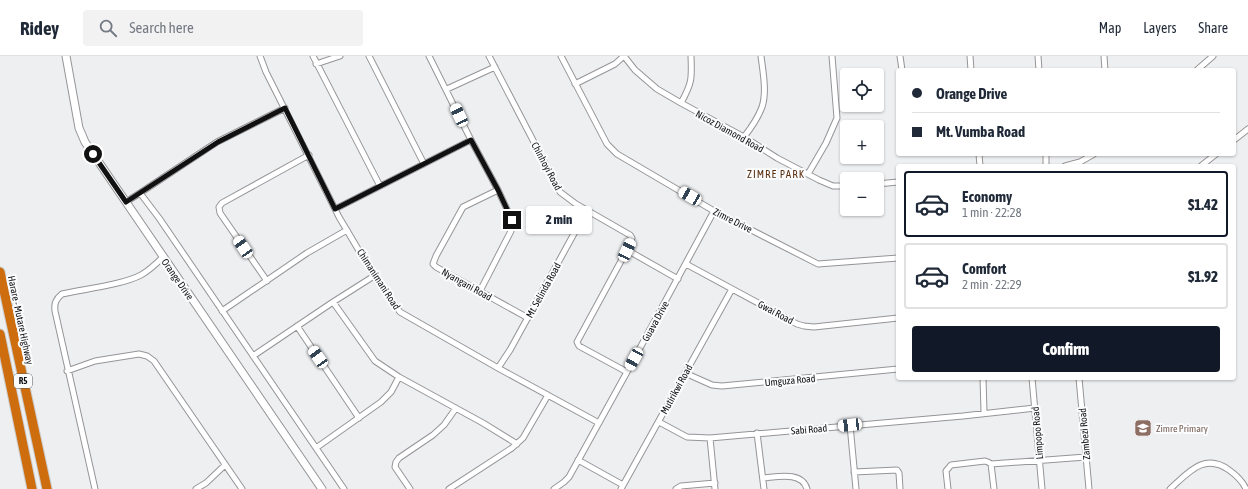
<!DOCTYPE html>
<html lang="en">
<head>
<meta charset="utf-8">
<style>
	body { margin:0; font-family:"Asap Condensed",sans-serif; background:#f2f2f3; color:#1f2937; height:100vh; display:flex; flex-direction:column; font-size:15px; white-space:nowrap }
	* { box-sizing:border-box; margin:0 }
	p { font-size:13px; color:#747a83 }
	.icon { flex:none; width:22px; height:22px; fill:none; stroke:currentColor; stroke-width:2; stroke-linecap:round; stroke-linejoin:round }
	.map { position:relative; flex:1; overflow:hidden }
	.drawer { position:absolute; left:896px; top:108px; width:340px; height:216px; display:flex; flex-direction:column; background:#fff; border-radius:4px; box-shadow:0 1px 3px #0004 }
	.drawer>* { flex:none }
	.guide { position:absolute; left:896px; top:12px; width:340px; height:88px; border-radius:4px; box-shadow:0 1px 3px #0004; display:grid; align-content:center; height:88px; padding:0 16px; background:#fff }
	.tools { position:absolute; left:840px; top:12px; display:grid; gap:8px }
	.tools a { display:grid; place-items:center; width:44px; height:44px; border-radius:4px; background:#fff; box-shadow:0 1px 3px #0004; font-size:20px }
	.end { position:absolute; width:18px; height:18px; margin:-9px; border:5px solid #111112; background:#fff; box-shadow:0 0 0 2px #fff }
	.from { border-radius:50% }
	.bubble { position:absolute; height:28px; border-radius:4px; background:#fff; box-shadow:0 1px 3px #0004; font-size:13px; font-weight:800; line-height:28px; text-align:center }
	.car { position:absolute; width:12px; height:24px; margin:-12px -6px; border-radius:5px; box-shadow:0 0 3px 1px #0007; background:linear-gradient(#fff 24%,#345 0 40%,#fff 0 76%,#345 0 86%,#fff 0) }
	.guide b { display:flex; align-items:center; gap:14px; height:38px; font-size:15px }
	.guide b+b { border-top:1px solid #e0e1e3 }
	.guide i { width:10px; height:10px; background:#1f2937 }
	ul { padding:7px 0 0; list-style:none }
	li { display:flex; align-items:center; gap:12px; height:66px; margin:0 8px 6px; padding:0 8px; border:2px solid #e0e1e3; border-radius:4px }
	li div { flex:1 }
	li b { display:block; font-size:15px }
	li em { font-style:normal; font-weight:800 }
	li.selected { border-color:#111827 }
	li>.icon { width:36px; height:36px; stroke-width:1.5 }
	.action { display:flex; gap:8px; margin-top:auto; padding:8px 16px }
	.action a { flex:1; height:46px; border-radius:4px; background:#111827; color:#fff; font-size:16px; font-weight:800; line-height:46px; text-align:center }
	header { display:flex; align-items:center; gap:24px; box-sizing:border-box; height:56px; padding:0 20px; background:#fff; border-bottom:1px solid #e0e1e3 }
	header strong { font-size:19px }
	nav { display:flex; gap:22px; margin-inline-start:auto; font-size:14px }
	.search { width:280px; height:36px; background:#f2f2f3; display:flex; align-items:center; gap:10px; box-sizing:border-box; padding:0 14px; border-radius:4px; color:#747a83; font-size:15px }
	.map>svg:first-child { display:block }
</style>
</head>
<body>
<header>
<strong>Ridey</strong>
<div class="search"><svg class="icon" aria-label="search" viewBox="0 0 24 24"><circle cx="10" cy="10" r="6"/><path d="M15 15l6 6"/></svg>Search here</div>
<nav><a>Map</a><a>Layers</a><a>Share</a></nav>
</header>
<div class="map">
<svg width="1248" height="433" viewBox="0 0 1248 433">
	<rect width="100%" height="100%" fill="#eeeff1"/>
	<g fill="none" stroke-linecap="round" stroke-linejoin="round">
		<defs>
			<path id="street" d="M260 0 266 16 339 161 374 220 400 256 498 312 599 367
				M313 0 380 130
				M369 0 424 108
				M429 0 471 84 498 134 512 164 511 175 480 235
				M489 0 560 136 576 148 630 179 632 182 627 194 577 286 579 290 627 316
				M561 0 607 88 617 98 714 155 818 208 898 202
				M624 0 635 14 657 33 681 47 744 81 777 102 819 124 833 130H847
				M900 0 902 14
				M970 0 971 14
				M1038 0 1039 14
				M1104 0 1105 14
				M316 8 340 0
				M1197 14 1213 0
				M575 28 615 8 624 0
				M447 33 495 11
				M681 47C692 27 692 23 691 0
				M744 81C751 72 758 62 762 51 767 36 763 16 761 0
				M1234 84 1248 73
				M979 98 980 110
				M1046 98V110
				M1065 110 1080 106 1094 98
				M1201 110 1216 98
				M808 118 826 87 837 62 832 0
				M877 128 898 126
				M498 134 463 151 436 200 433 208 436 211 528 262
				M140 137 217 86 285 52
				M126 146 140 137 159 162 344 433
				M335 153 471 84
				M627 194 678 223
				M686 208 797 268 804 270 814 271 898 262
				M267 225 220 157 219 151 222 147 309 99
				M333 246 375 305 399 321 483 367 517 388
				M222 255 307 197 347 174
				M297 270 359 362
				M253 300 333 246 374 220
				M498 312 510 294 587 154
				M67 315 95 305 139 298 147 300 154 305 242 433
				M685 317 712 329 722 330 898 313
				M983 322 984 356
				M1032 322 1042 433
				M1079 322 1089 433
				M659 366 687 381 710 382 963 360 1035 352
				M850 369 856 433
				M757 377 764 433
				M710 382 715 433
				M316 392 381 346 391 336 399 321
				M578 404 623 429
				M991 408 1086 401
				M854 416 897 414 899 417 900 433
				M763 422C777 421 802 415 807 433
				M95 433 55 255C54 247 56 243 62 238 84 233 122 229 141 219 150 214 156 208 163 201
				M196 433 206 427 225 409
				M410 433 395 411 396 406 399 402 433 379 444 369 456 352
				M449 433 512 392 523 382 548 339
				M554 433 564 426 569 421 627 316 714 155
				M621 433 732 233
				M676 433 681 430 715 427
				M948 433 946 415 951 409 985 405 988 406 991 408 994 433
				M1170 433C1188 417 1204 396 1229 414 1236 419 1243 426 1246 433"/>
			<path id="secondary" d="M66 0 79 72 85 86 322 433"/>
			<path id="highway" d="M0 216 47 433
				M0 278 32 433"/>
		</defs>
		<!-- street casing -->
		<use href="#street" stroke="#959598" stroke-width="7"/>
		<!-- secondary casing -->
		<use href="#secondary" stroke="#959598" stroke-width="9"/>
		<!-- highway casing -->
		<use href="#highway" stroke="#cbcbcb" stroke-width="11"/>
		<!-- street -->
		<use href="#street" stroke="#fff" stroke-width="5"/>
		<!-- secondary -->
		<use href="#secondary" stroke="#fff" stroke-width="7"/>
		<!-- highway -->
		<use href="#highway" stroke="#ce6d0e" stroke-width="9"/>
	</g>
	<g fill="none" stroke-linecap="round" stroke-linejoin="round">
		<!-- route -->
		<path stroke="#111112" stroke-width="5" d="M93 98 126 146 218 86 285 52 335 153 471 84 498 134 512 164"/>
	</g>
	<!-- icons -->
	<defs>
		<symbol id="school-square" viewBox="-11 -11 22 22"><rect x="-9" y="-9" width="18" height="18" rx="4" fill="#8d6e63" stroke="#fbfcfe"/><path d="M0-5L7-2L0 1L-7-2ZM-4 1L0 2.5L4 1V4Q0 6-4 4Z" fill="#fff"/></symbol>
	</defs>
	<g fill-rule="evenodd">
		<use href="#school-square" x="1133" y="362" width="20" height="20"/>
	</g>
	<g text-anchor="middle" stroke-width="4" stroke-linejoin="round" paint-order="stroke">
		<!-- shield labels -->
		<rect fill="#fbfcfe" stroke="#575859" stroke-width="1" x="14" y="318" width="18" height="14" rx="3"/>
		<g font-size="9" font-weight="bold" fill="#111112">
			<text x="23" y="328">R5</text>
		</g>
		<!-- street labels -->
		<g font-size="10" fill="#111112" stroke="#fbfcfe">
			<text transform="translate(730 75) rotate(29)" y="4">Nicoz Diamond Road</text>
			<text transform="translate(547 110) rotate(62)" y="4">Chinhoyi Road</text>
			<text transform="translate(733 164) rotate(27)" y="4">Zimre Drive</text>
			<text transform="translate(178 223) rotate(55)" y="4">Orange Drive</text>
			<text transform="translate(379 223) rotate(57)" y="4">Chimanimani Road</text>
			<text transform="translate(467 228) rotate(29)" y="4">Nyangani Road</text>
			<text transform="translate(543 234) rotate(-61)" y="4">Mt. Selinda Road</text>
			<text transform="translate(776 256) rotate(28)" y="4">Gwai Road</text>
			<text transform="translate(21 264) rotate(78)" y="4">Harare - Mutare Highway</text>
			<text transform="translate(655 265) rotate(-61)" y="4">Guava Drive</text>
			<text transform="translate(790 324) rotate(-5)" y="4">Umguza Road</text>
			<text transform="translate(676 333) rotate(-61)" y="4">Mutirikwi Road</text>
			<text transform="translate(809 373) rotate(-5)" y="4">Sabi Road</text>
			<text transform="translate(1037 377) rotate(-95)" y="4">Limpopo Road</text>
			<text transform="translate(1084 378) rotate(-95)" y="4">Zambezi Road</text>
		</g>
		<!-- education labels -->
		<g font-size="10" fill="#785e54" stroke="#fbfcfe" text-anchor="start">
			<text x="1156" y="376">Zimre Primary</text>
		</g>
		<!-- neighbourhood labels -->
		<g font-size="11" letter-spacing="1" fill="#5e300f" stroke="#fbfcfe">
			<text x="776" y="122">ZIMRE PARK</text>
		</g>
	</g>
</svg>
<div class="tools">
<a><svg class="icon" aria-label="locate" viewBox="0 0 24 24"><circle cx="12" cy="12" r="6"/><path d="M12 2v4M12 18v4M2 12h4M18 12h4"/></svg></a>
<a>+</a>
<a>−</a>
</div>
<i class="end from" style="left:93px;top:98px"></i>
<i class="end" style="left:512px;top:164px"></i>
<div class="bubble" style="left:526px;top:150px;width:66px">2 min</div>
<i class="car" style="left:459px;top:59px;rotate:335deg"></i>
<i class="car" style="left:690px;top:140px;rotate:300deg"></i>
<i class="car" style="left:243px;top:191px;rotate:326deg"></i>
<i class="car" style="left:627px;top:194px;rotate:25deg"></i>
<i class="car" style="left:318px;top:301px;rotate:325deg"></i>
<i class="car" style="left:634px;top:303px;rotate:209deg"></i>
<i class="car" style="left:850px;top:369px;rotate:264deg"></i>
<div class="guide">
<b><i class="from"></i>Orange Drive</b>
<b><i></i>Mt. Vumba Road</b>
</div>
<section class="drawer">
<ul>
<li class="selected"><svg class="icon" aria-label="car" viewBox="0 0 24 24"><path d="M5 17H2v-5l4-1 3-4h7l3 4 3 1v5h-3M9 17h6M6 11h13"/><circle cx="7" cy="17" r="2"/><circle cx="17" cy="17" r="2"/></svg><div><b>Economy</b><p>1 min · 22:28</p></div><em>$1.42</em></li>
<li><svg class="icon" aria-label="car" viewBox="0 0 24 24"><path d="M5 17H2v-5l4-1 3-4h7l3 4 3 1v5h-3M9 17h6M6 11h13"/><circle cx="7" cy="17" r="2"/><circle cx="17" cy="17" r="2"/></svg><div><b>Comfort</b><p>2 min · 22:29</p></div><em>$1.92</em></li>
</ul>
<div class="action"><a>Confirm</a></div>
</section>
</div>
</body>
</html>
